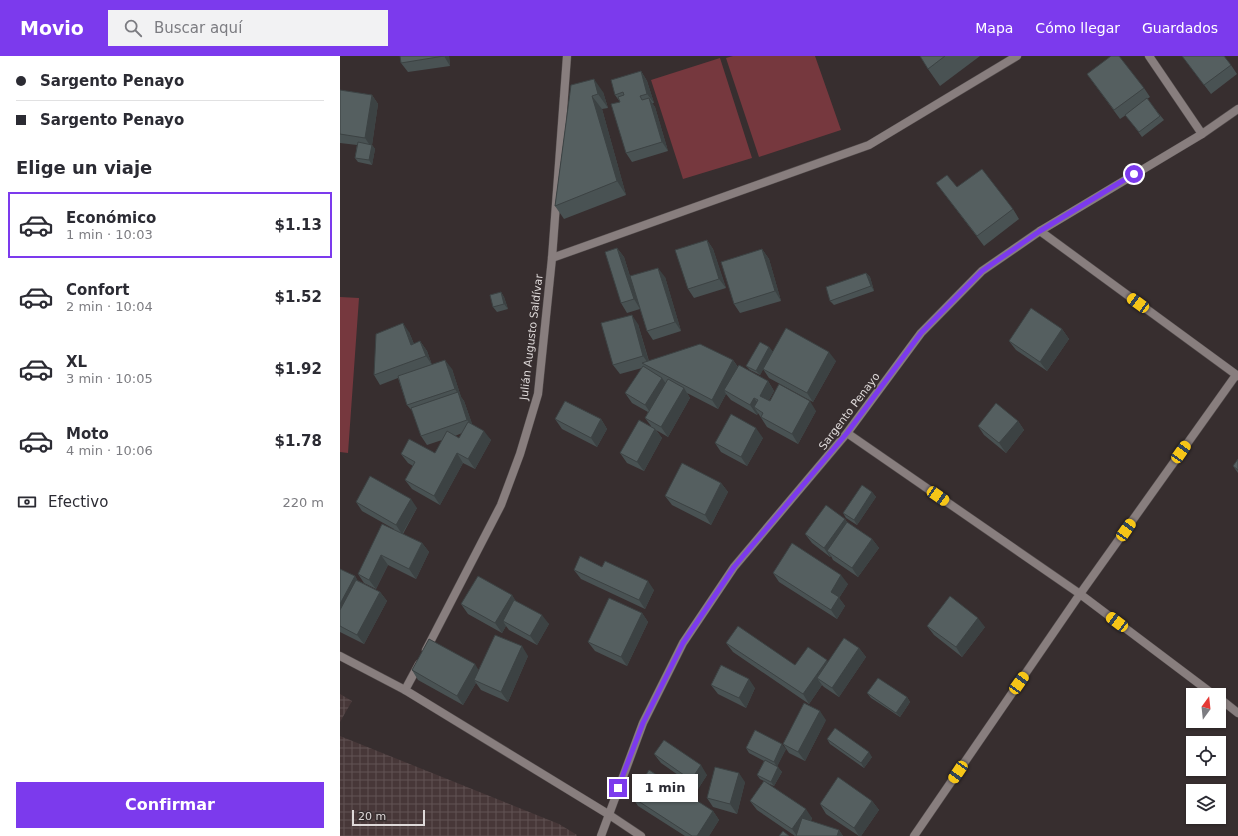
<!DOCTYPE html>
<html lang="es">
<head>
<meta charset="utf-8">
<style>
	body { margin:0; font-family:"DejaVu Sans",sans-serif; background:#f2f2f3; color:#2b2b33; height:100vh; display:flex; flex-direction:column; font-size:15px; white-space:nowrap }
	* { box-sizing:border-box; margin:0 }
	p { font-size:13px; color:#7c7c81 }
	.icon { flex:none; width:22px; height:22px; fill:none; stroke:currentColor; stroke-width:2; stroke-linecap:round; stroke-linejoin:round }
	.map { position:relative; flex:1; overflow:hidden }
	.sheet { display:flex; flex-direction:column; background:#fff; width:340px }
	.sheet>* { flex:none }
	.top-card { display:grid; align-content:center; height:88px; padding:0 16px; background:#fff }
	.needle { width:26px; rotate:15deg }
	.fabs { position:absolute; left:846px; top:632px; display:grid; gap:8px }
	.fabs a { display:grid; place-items:center; width:40px; height:40px; border-radius:0px; background:#fff; box-shadow:0 1px 3px #0004; font-size:20px }
	.scale { position:absolute; left:12px; bottom:10px; width:73px; box-sizing:border-box; padding-left:4px; border:2px solid #ded9d9; border-top:0; font-size:11px; line-height:14px; white-space:nowrap; color:#ded9d9; -webkit-text-stroke:3px #372e2f; paint-order:stroke }
	.end { position:absolute; width:18px; height:18px; margin:-9px; border:5px solid #7c3aed; background:#fff; box-shadow:0 0 0 2px #fff }
	.from { border-radius:50% }
	.bubble { position:absolute; height:28px; border-radius:0px; background:#fff; box-shadow:0 1px 3px #0004; font-size:13px; font-weight:600; line-height:28px; text-align:center }
	.car { position:absolute; width:12px; height:24px; margin:-12px -6px; border-radius:5px; box-shadow:0 0 3px 1px #0007; background:linear-gradient(#f5c518 24%,#345 0 40%,#f5c518 0 76%,#345 0 86%,#f5c518 0) }
	.top-card b { display:flex; align-items:center; gap:14px; height:38px; font-size:15px }
	.top-card b+b { border-top:1px solid #e1e1e2 }
	.top-card i { width:10px; height:10px; background:#2b2b33 }
	ul { padding:0; list-style:none }
	li { display:flex; align-items:center; gap:12px; height:66px; margin:0 8px 6px; padding:0 8px; border:2px solid transparent; border-radius:0px }
	li div { flex:1 }
	li b { display:block; font-size:15px }
	li em { font-style:normal; font-weight:600 }
	li.selected { border-color:#7c3aed }
	li>.icon { width:36px; height:36px; stroke-width:1.5 }
	h2 { padding:0 16px; font-size:18px; line-height:48px }
	.pay { display:flex; align-items:center; gap:10px; height:44px; padding:0 16px; font-size:15px }
	.pay p { margin-inline-start:auto }
	.primary-button { display:flex; gap:8px; margin-top:auto; padding:8px 16px }
	.primary-button a { flex:1; height:46px; border-radius:0px; background:#7c3aed; color:#fff; font-size:16px; font-weight:600; line-height:46px; text-align:center }
	header { display:flex; align-items:center; gap:24px; box-sizing:border-box; height:56px; padding:0 20px; background:#7c3aed; color:#fff }
	header strong { font-size:19px }
	nav { display:flex; gap:22px; margin-inline-start:auto; font-size:14px }
	.search { width:280px; height:36px; background:#f2f2f3; display:flex; align-items:center; gap:10px; box-sizing:border-box; padding:0 14px; border-radius:0px; color:#7c7c81; font-size:15px }
	main { display:flex; flex:1; min-height:0 }
	.map>svg:first-child { display:block }
</style>
</head>
<body>
<header>
<strong>Movio</strong>
<div class="search"><svg class="icon" aria-label="search" viewBox="0 0 24 24"><circle cx="10" cy="10" r="6"/><path d="M15 15l6 6"/></svg>Buscar aquí</div>
<nav><a>Mapa</a><a>Cómo llegar</a><a>Guardados</a></nav>
</header>
<main>
<section class="sheet">
<div class="top-card">
<b><i class="from"></i>Sargento Penayo</b>
<b><i></i>Sargento Penayo</b>
</div>
<h2>Elige un viaje</h2>
<ul>
<li class="selected"><svg class="icon" aria-label="car" viewBox="0 0 24 24"><path d="M5 17H2v-5l4-1 3-4h7l3 4 3 1v5h-3M9 17h6M6 11h13"/><circle cx="7" cy="17" r="2"/><circle cx="17" cy="17" r="2"/></svg><div><b>Económico</b><p>1 min · 10:03</p></div><em>$1.13</em></li>
<li><svg class="icon" aria-label="car" viewBox="0 0 24 24"><path d="M5 17H2v-5l4-1 3-4h7l3 4 3 1v5h-3M9 17h6M6 11h13"/><circle cx="7" cy="17" r="2"/><circle cx="17" cy="17" r="2"/></svg><div><b>Confort</b><p>2 min · 10:04</p></div><em>$1.52</em></li>
<li><svg class="icon" aria-label="car" viewBox="0 0 24 24"><path d="M5 17H2v-5l4-1 3-4h7l3 4 3 1v5h-3M9 17h6M6 11h13"/><circle cx="7" cy="17" r="2"/><circle cx="17" cy="17" r="2"/></svg><div><b>XL</b><p>3 min · 10:05</p></div><em>$1.92</em></li>
<li><svg class="icon" aria-label="car" viewBox="0 0 24 24"><path d="M5 17H2v-5l4-1 3-4h7l3 4 3 1v5h-3M9 17h6M6 11h13"/><circle cx="7" cy="17" r="2"/><circle cx="17" cy="17" r="2"/></svg><div><b>Moto</b><p>4 min · 10:06</p></div><em>$1.78</em></li>
</ul>
<div class="pay"><svg class="icon" aria-label="cash" viewBox="0 0 24 24"><path d="M3 7h18v10H3z"/><circle cx="12" cy="12" r="2"/></svg>Efectivo<p>220 m</p></div>
<div class="primary-button"><a>Confirmar</a></div>
</section>
<div class="map">
<svg width="898" height="780" viewBox="0 0 898 780">
	<defs>
		<pattern id="industrial-grid" width="8" height="8" patternUnits="userSpaceOnUse"><rect width="8" height="8" fill="#473738"/><path d="M0 4h8M4 0v8" fill="none" stroke="#615354"/></pattern>
	</defs>
	<rect width="100%" height="100%" fill="#372e2f"/>
	<!-- industrial -->
	<path fill="url(#industrial-grid)" d="M0 638 12 645 0 666Z
		M0 680 219 768 237 779 236 780H0Z"/>
	<!-- garden -->
	<path fill="#76383e" d="M393 0H475L501 74 419 101 386 2Z
		M380 2 412 102 343 123 311 24Z
		M0 241 19 242 8 397 0 396Z"/>
	<g fill="none" stroke-linecap="round" stroke-linejoin="round">
		<defs>
			<path id="minor" d="M809 0 862 78
				M700 175 898 320
				M212 202 529 89 677 0
				M507 377 740 538 874 639
				M0 600 65 634
				M879 642 898 657
				M268 758 301 780
				M574 780 740 538 896 319"/>
			<path id="tertiary" d="M86 594 161 449 180 398 198 338 212 202 227 0
				M79 608 65 634 268 758
				M261 780 303 667 343 587 394 511 507 377 581 277 642 215 700 175 862 78 898 53"/>
		</defs>
		<!-- minor casing -->
		<use href="#minor" stroke="#544d4d" stroke-width="9"/>
		<!-- tertiary casing -->
		<use href="#tertiary" stroke="#544d4d" stroke-width="9"/>
		<!-- minor -->
		<use href="#minor" stroke="#887e7e" stroke-width="8"/>
		<!-- tertiary -->
		<use href="#tertiary" stroke="#887e7e" stroke-width="8"/>
	</g>
	<!-- wall -->
	<path fill="#495253" fill-rule="evenodd" d="M60 0H109L110 10 68 16 61 7Z
		M580 0H640L600 30 588 13Z
		M842 0 891 9 897 18 871 38Z
		M301 15 307 25 314 47H312L315 51 328 95 292 106 286 97 280 46 275 39Z
		M747 18 804 32 810 41 807 43 824 64 802 81 786 59 780 63Z
		M231 29 263 36 268 52 262 53 286 139 224 163 215 150Z
		M0 34 32 39 38 48 32 89 35 93 32 109 18 106 15 102 17 89 0 87Z
		M596 127 617 131 673 153 679 163 644 190Z
		M367 184 373 193 386 232 354 242 348 233Z
		M277 192 284 201 294 233 325 221 341 275 313 284 307 275 300 253 287 257 281 247Z
		M422 193 429 203 441 245 400 257 394 248Z
		M526 217 530 221 534 235 494 249 490 245Z
		M161 236 164 241 168 253 157 256 153 251Z
		M298 268 309 305 393 304 398 311 428 325 434 335 429 344 476 355 458 388 427 371 418 357 417 359 391 344 386 338 378 353 347 337 350 342 328 381 316 374 322 382 304 415 287 407 280 397 311 370 305 362 308 356 292 347 285 337 302 312 280 318 273 309Z
		M722 273 729 283 707 315 676 294 669 285Z
		M69 276 74 288 80 285 87 295 92 309 112 313 121 341 124 345 132 368 151 384 135 413 123 407 100 449 72 433 65 424 73 410 68 407 61 398 95 397 102 384 87 389 81 380 73 356 67 349 58 322 40 329 34 319ZM122 377 119 382 115 380Z
		M429 291 433 296 496 305 473 346 429 322 423 313 420 319 410 314 406 310Z
		M215 363H261L267 373 257 391 222 373Z
		M678 365 684 374 666 397 644 379 638 370Z
		M423 382 407 410 381 396 375 387Z
		M898 403V417L893 410Z
		M381 427 388 436 371 469 332 449 325 440Z
		M532 436 536 441 517 469 506 462 503 457Z
		M16 446 77 452 63 478 82 487 89 496 76 523 48 509 36 533 24 527 18 518 54 473 22 455Z
		M505 463 507 466 532 483 539 492 518 521 493 504 491 500 490 501 472 487 465 478Z
		M262 511 314 534 305 553 241 523 234 514Z
		M0 513 15 520 17 524 40 536 47 545 24 588 0 576Z
		M433 517 508 528 499 542 505 550 497 563 439 526Z
		M172 539 175 545 209 568 197 589 169 574 166 570 162 577 128 558 121 548Z
		M302 557 308 566 287 610 255 595 248 586Z
		M587 570 645 571 622 601 594 579Z
		M386 587 455 609 488 606 519 592 526 601 499 641 484 631 482 629 469 648 393 596Z
		M188 600 168 646 141 634 136 627 123 649 78 624 72 614 139 615Z
		M371 629 415 632 406 652 378 638Z
		M527 637 567 641 570 646 560 661 531 642Z
		M486 664 465 705 449 697 443 688Z
		M487 683 532 701 524 712 490 688Z
		M406 692 446 693 437 710 442 716 434 730 427 727 472 762 471 765 499 774 503 780H455L417 754 410 745 424 725 420 723 417 719 424 705 409 697Z
		M314 698 367 719 358 733 321 707Z
		M405 726 397 758 373 751 367 742Z
		M292 741 373 755 379 764 369 780H345L298 750Z
		M532 745 539 754 521 780H519L486 758 480 748Z"/>
	<!-- shaded-wall -->
	<path fill="#3c4243" d="M104 0H109L110 10Z
		M301 15 307 25 314 47 307 38Z
		M254 23 263 36 268 52 258 38Z
		M32 39 38 48 32 89 35 93 32 109 29 104 31 91 25 82Z
		M252 40 262 53 286 139 277 125Z
		M309 42 315 51 328 95 322 86Z
		M367 184 373 193 386 232 379 223Z
		M277 192 284 201 300 253 294 243Z
		M422 193 429 203 441 245 435 235Z
		M318 212 325 221 341 275 335 266Z
		M526 217 530 221 534 235 531 230Z
		M161 236 164 241 168 253 164 248Z
		M292 259 298 268 310 310 303 300Z
		M63 267 69 276 78 298 71 289Z
		M722 273 729 283 707 315 700 306Z
		M80 285 87 295 92 309 86 300Z
		M429 291 433 296 420 319 416 315Z
		M489 296 496 305 473 346 467 337Z
		M105 304 112 313 121 341 124 345 134 373 127 364 118 338 115 333Z
		M393 304 399 313 384 334 386 338 378 353 372 344Z
		M322 322 329 332 312 359 305 349Z
		M428 325 434 335 426 349 420 340Z
		M344 332 350 342 328 381 321 371Z
		M414 342 421 351H414L418 357 417 359 410 349Z
		M470 345 476 355 458 388 452 378Z
		M261 363 267 373 257 391 251 382Z
		M678 365 684 374 666 397 659 387Z
		M416 372 423 382 407 410 401 401Z
		M315 373 322 382 304 415 297 406Z
		M144 375 151 384 135 413 128 403Z
		M117 397 123 407 100 449 94 440Z
		M381 427 388 436 371 469 365 459Z
		M532 436 536 441 517 469 514 464Z
		M71 443 77 452 62 478 56 469Z
		M505 463 511 473 487 495 491 500 490 501 484 492Z
		M532 483 539 492 518 521 512 512Z
		M82 487 89 496 76 523 69 513Z
		M41 499 48 509 36 533 29 524Z
		M501 519 508 528 499 542 505 550 497 563 491 554V536Z
		M15 520 21 530 0 562V548Z
		M308 525 314 534 305 553 299 544Z
		M40 536 47 545 24 588 17 579Z
		M172 539 178 548 163 565 166 570 162 577 155 567Z
		M302 557 308 566 287 610 281 601Z
		M202 559 209 568 197 589 190 580Z
		M638 562 645 571 622 601 616 591Z
		M182 590 188 600 168 646 161 636Z
		M519 592 526 601 499 641 492 632Z
		M487 604 493 613 477 622 482 629 469 648 463 638Z
		M135 608 141 618 134 624 136 627 123 649 117 640Z
		M409 623 415 632 406 652 399 642Z
		M567 641 570 646 560 661 556 657Z
		M480 655 486 664 465 705 458 696Z
		M442 688 446 693 437 711 434 706Z
		M529 696 532 701 524 712 521 707Z
		M361 709 367 719 358 733 351 724Z
		M438 711 442 716 434 730 431 726Z
		M399 717 405 726 397 758 390 748Z
		M532 745 539 754 521 780H519L514 772Z
		M466 753 472 762 460 780H457L452 773Z
		M373 755 379 764 369 780H357Z
		M499 774 503 780H497Z"/>
	<!-- building -->
	<path fill="#555f60" stroke="#3c4243" d="M60 0H104L61 7Z
		M580 0H605L588 13Z
		M771 0H779L804 32 774 54 747 18Z
		M842 0H884L891 9 864 29Z
		M301 15 307 38 300 40 302 44 309 42 322 86 286 97 271 48 280 46 278 41 284 39 283 36 275 39 271 24Z
		M254 23 258 38 252 40 277 125 215 150 231 29Z
		M0 34 32 39 25 82 0 78Z
		M807 42 820 60 799 76 785 59Z
		M18 86 32 89 29 104 15 102Z
		M642 113 673 153 637 180 596 127 607 119 617 131Z
		M367 184 379 223 348 233 335 194Z
		M277 192 294 243 281 247 265 196Z
		M422 193 435 235 394 248 381 206Z
		M318 212 335 266 307 275 290 220Z
		M526 217 531 230 490 245 486 231Z
		M161 236 164 248 153 251 150 239Z
		M691 252 722 273 700 306 669 285Z
		M292 259 303 300 273 309 261 267Z
		M63 267 71 289 80 285 86 300 34 319 36 278Z
		M446 272 489 296 467 337 423 313Z
		M420 286 429 291 416 315 406 310Z
		M360 288 393 304 372 344 302 307Z
		M105 304 115 333 67 349 58 320Z
		M399 309 428 325 420 340 430 345 439 328 470 345 452 378 421 361 423 357 414 351 418 344 414 342 410 349 384 334Z
		M303 310 322 322 305 349 285 337Z
		M328 323 344 332 321 371 305 362Z
		M118 336 127 364 81 380 71 352Z
		M225 345 261 363 251 382 215 363Z
		M656 347 678 365 659 387 638 370Z
		M391 358 416 372 401 401 375 387Z
		M299 364 315 373 297 406 280 397Z
		M128 366 144 375 128 403 117 397 94 440 65 424 75 406 61 398 69 383 95 397 107 375 119 382Z
		M898 403V414L893 410Z
		M342 407 381 427 365 459 325 440Z
		M30 420 71 443 56 469 16 446Z
		M522 429 532 436 514 464 503 457Z
		M486 449 505 463 484 492 465 478Z
		M507 466 532 483 512 512 487 495Z
		M42 468 82 487 69 513 41 499 29 524 18 518Z
		M452 487 501 519 491 536 499 541 491 554 433 517Z
		M240 500 262 511 265 505 308 525 299 544 234 514Z
		M0 513 15 520 0 548Z
		M138 520 172 539 155 567 121 548Z
		M16 524 40 536 17 579 0 570V554Z
		M610 540 638 562 616 591 587 570Z
		M269 542 302 557 281 601 248 586Z
		M174 544 202 559 190 580 163 565Z
		M398 570 455 609 468 591 487 604 463 638 386 587Z
		M155 579 182 590 161 636 134 624Z
		M504 582 519 592 492 632 477 622Z
		M89 583 135 608 117 640 72 614Z
		M381 609 409 623 399 642 371 629Z
		M538 622 567 641 556 657 527 637Z
		M464 647 480 655 458 696 443 688Z
		M495 672 529 696 521 707 487 683Z
		M415 674 442 688 434 706 406 692Z
		M324 684 361 709 351 724 314 698Z
		M425 704 438 711 431 726 417 719Z
		M375 711 399 717 390 748 367 742Z
		M309 714 373 755 357 780H352L292 741Z
		M498 721 532 745 514 772 480 748Z
		M424 725 466 753 452 773 410 745Z
		M462 762 499 774 497 780H456Z
		M443 775 449 780H439Z"/>
	<g fill="none" stroke-linecap="round" stroke-linejoin="round">
		<!-- route -->
		<path stroke="#7c3aed" stroke-width="5" d="M278 732 303 667 343 587 394 511 507 377 581 277 642 215 700 175 794 118"/>
	</g>
	<g text-anchor="middle" stroke-width="3.5" stroke-linejoin="round" paint-order="stroke">
		<!-- street labels -->
		<g font-size="11" fill="#ded9d9" stroke="#372e2f">
			<text transform="translate(191 281) rotate(-83)" y="4">Julián Augusto Saldívar</text>
			<text transform="translate(509 355) rotate(-53)" y="4">Sargento Penayo</text>
		</g>
	</g>
</svg>
<div class="fabs">
<a><svg class="needle" viewBox="-14 -14 28 28"><path d="M0-13l5 13h-10z" fill="#e53935"/><path d="M0 13l5-13h-10z" fill="#7c7c81"/></svg></a>
<a><svg class="icon" aria-label="locate" viewBox="0 0 24 24"><circle cx="12" cy="12" r="6"/><path d="M12 2v4M12 18v4M2 12h4M18 12h4"/></svg></a>
<a><svg class="icon" aria-label="layers" viewBox="0 0 24 24"><path d="M12 4l9 5-9 5-9-5zM3 14l9 5 9-5"/></svg></a>
</div>
<div class="scale">20 m</div>
<i class="end from" style="left:794px;top:118px"></i>
<i class="end" style="left:278px;top:732px"></i>
<div class="bubble" style="left:292px;top:718px;width:66px">1 min</div>
<i class="car" style="left:798px;top:247px;rotate:306deg"></i>
<i class="car" style="left:841px;top:396px;rotate:35deg"></i>
<i class="car" style="left:598px;top:440px;rotate:124deg"></i>
<i class="car" style="left:786px;top:474px;rotate:35deg"></i>
<i class="car" style="left:777px;top:566px;rotate:307deg"></i>
<i class="car" style="left:679px;top:627px;rotate:35deg"></i>
<i class="car" style="left:618px;top:716px;rotate:214deg"></i>
</div>
</main>
</body>
</html>
